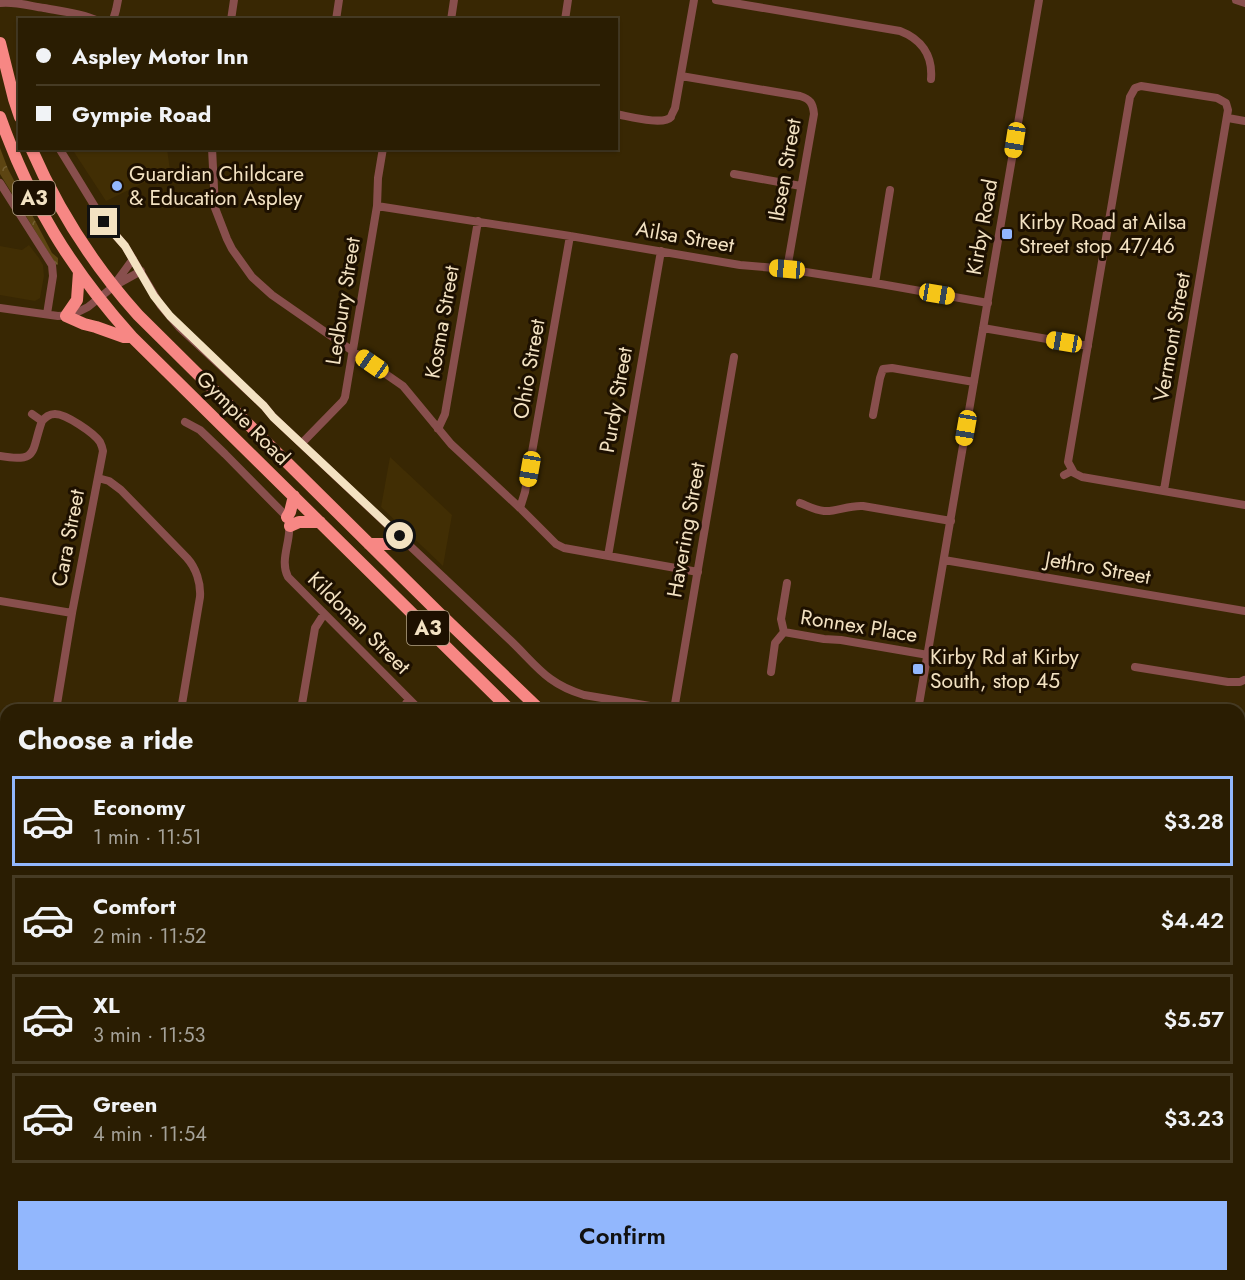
<!DOCTYPE html>
<html lang="en">
<head>
<meta charset="utf-8">
<style>
	body { margin:0; font-family:Jost,sans-serif; background:#362a11; color:#f1f3f6; height:100vh; display:flex; flex-direction:column; font-size:22px; white-space:nowrap }
	* { box-sizing:border-box; margin:0 }
	p { font-size:20px; color:#a5a299 }
	.icon { flex:none; width:33px; height:33px; fill:none; stroke:currentColor; stroke-width:2; stroke-linecap:round; stroke-linejoin:round }
	.map { position:relative; flex:1; overflow:hidden }
	.sheet { position:absolute; left:0px; top:704px; width:1245px; height:578px; display:flex; flex-direction:column; background:#2a1d02; border-radius:18px 18px 0 0; box-shadow:0 2px 4px #0004,0 0 0 2px #463b24 }
	.sheet>* { flex:none }
	.guide { position:absolute; left:18px; top:18px; width:600px; height:132px; border-radius:0px; box-shadow:0 2px 4px #0004,0 0 0 2px #463b24; display:grid; align-content:center; height:132px; padding:0 18px; background:#2a1d02 }
	.end { position:absolute; width:27px; height:27px; margin:-14px; border:8px solid #f3e2c2; background:#111; box-shadow:0 0 0 3px #111 }
	.from { border-radius:50% }
	.car { position:absolute; width:18px; height:36px; margin:-18px -9px; border-radius:8px; box-shadow:0 0 4px 2px #0007; background:linear-gradient(#f5c518 24%,#345 0 40%,#f5c518 0 76%,#345 0 86%,#f5c518 0) }
	.guide b { display:flex; align-items:center; gap:21px; height:57px; font-size:22px }
	.guide b+b { border-top:2px solid #463b24 }
	.guide i { width:15px; height:15px; background:#f1f3f6 }
	ul { padding:0; list-style:none }
	li { display:flex; align-items:center; gap:18px; height:90px; margin:0 12px 9px; padding:0 6px; border:3px solid #463b24; border-radius:0px }
	li div { flex:1 }
	li b { display:block; font-size:22px }
	li em { font-style:normal; font-weight:600 }
	li.active { border-color:#92b7fd }
	li>.icon { width:54px; height:54px; stroke-width:1.5 }
	h2 { padding:0 18px; font-size:27px; line-height:72px }
	.primary-button { display:flex; gap:12px; margin-top:auto; padding:12px 18px }
	.primary-button a { flex:1; height:69px; border-radius:0px; background:#92b7fd; color:#111; font-size:24px; font-weight:600; line-height:69px; text-align:center }
	.map>svg:first-child { display:block }
</style>
</head>
<body>
<div class="map">
<svg width="1245" height="1280" viewBox="0 0 1245 1280">
	<defs>
		<pattern id="forest-crowns" width="20" height="18" patternUnits="userSpaceOnUse" patternTransform="scale(1.5)"><rect width="20" height="18" fill="#5d4512"/><path d="M2 6a3 3 0 1 1 6 0M12 15a3 3 0 1 1 6 0" fill="none" stroke="#756033"/></pattern>
		<pattern id="park-tufts" width="24" height="20" patternUnits="userSpaceOnUse" patternTransform="scale(1.5)"><rect width="24" height="20" fill="#5d4512"/><path d="M3 7l-1-3M5 7V3M7 7l1-3M15 17l-1-3M17 17v-4M19 17l1-3" fill="none" stroke="#756033"/></pattern>
	</defs>
	<rect width="100%" height="100%" fill="#382703"/>
	<!-- built -->
	<path fill="#412e04" d="M72 149H167L170 170 106 201Z
		M29 245 39 258 43 265 44 276 40 298 35 301 0 295V246L22 250Z
		M390 457 452 515 443 566 381 507Z
		M765 1275H949V1280H795Z"/>
	<!-- forest -->
	<path fill="url(#forest-crowns)" d="M0 148 8 169 52 253 58 258V264L57 265 55 263 0 174Z"/>
	<!-- park -->
	<path fill="url(#park-tufts)" d="M1239 816 1245 817V1273L1239 1264Z"/>
	<!-- pitch -->
	<path fill="#5d4512" d="M1245 1062V1216H1239V1064Z"/>
	<g fill="none" stroke-linecap="round" stroke-linejoin="round">
		<!-- stream -->
		<path stroke="#885290" stroke-width="2" d="M1239 966 1245 959"/>
		<!-- minor -->
		<path stroke="#884f4d" stroke-width="8" d="M716 0 900 31C921 39 933 55 931 79
			M1236 0 1245 3
			M0 3C14 1 30 6 44 8 61 11 80 13 96 20
			M113 20 116 10 118 0
			M231 20 234 0
			M336 20 339 0
			M451 20 454 0
			M565 20 568 0
			M681 76 800 96C810 99 813 103 814 114L787 269
			M616 114C628 116 663 126 671 117 671 116 675 108 675 108L694 0
			M1228 118 1245 121
			M59 148 100 215 104 222 125 246 161 306 179 327 264 406 273 417 511 641C537 666 547 684 584 695L674 710 734 357
			M212 148 215 208 227 239 232 249 252 277 272 295 403 386 451 444 520 508 556 544 564 548 698 572
			M734 174 801 186
			M0 183 52 265 53 276 47 314
			M377 206 570 236 740 265 787 269 875 283 988 303
			M875 283 890 190
			M114 285 133 259
			M0 308 58 316 72 315 88 307 114 286 141 271
			M983 328 1088 346
			M32 414 42 421C46 417 49 414 55 414 66 414 94 433 100 442 102 446 102 446 103 451L72 613 56 710
			M873 415 880 378 883 369 892 368 974 382
			M185 422 200 430 225 454 287 517C295 536 278 558 288 577L420 710
			M438 429 445 414 478 221
			M302 443 343 401 345 397 377 206 378 178 383 148
			M0 456C39 463 31 451 42 421
			M1064 475 1072 471
			M98 478 109 481 121 490 187 558C196 568 201 583 200 597L181 710
			M1164 490 1228 110 1226 103 1217 98 1141 86 1135 88 1130 97 1068 462 1074 473 1082 477 1245 505
			M800 503C808 506 815 510 824 511 837 512 848 505 863 506L951 521
			M520 508 525 492 570 236
			M608 556 661 251
			M944 560 1245 611
			M0 601 72 613
			M784 632 824 639 841 640 928 655
			M1135 667 1228 682H1240L1244 680
			M771 672 775 643 784 632 781 619 787 583
			M301 710 315 628 324 614
			M402 710 409 699
			M918 710 1039 0
			M0 939 6 943
			M0 1060 6 1061
			M0 1166 6 1167
			M0 1264 6 1265
			M65 1275 95 1280
			M600 1275 630 1280
			M1092 1275 1097 1280
			M154 1280 155 1275
			M252 1280 253 1275
			M349 1280 350 1275
			M445 1280 446 1275
			M541 1280 542 1275
			M638 1280 639 1275
			M1044 1280V1275"/>
		<!-- major -->
		<path stroke="#e36e6d" stroke-width="10" d="M1239 804 1245 805
			M705 1280 706 1275
			M717 1280V1275"/>
		<!-- highway -->
		<path stroke="#f78784" stroke-width="12" d="M0 43 14 99 20 117
			M0 117C31 204 70 268 132 337L510 710
			M31 148C58 210 93 265 138 315L438 612 540 710
			M79 272 77 300 66 316 84 324 96 327 124 337H132
			M287 517 290 512 294 496
			M290 526 299 522H320
			M369 544H392L401 536
			M1210 1275 1214 1280
			M1233 1275 1237 1280"/>
	</g>
	<g fill="none" stroke-linecap="round" stroke-linejoin="round">
		<!-- route -->
		<path stroke="#f3e2c2" stroke-width="8" d="M104 222 125 246 154 296 170 316 264 406 273 417 400 536"/>
	</g>
	<!-- markers -->
	<g fill="#92b7fd" stroke="#1d1000" stroke-width="2">
		<circle cx="117" cy="186" r="6"/>
		<rect x="1001" y="228" width="12" height="12" rx="3"/>
		<rect x="912" y="663" width="12" height="12" rx="3"/>
	</g>
	<g text-anchor="middle" stroke-width="6" stroke-linejoin="round" paint-order="stroke">
		<!-- shield labels -->
		<g fill="#1d1000" stroke="#b3a388" stroke-width="1.5">
			<rect x="13" y="181" width="42" height="34" rx="4.5"/>
			<rect x="407" y="611" width="42" height="34" rx="4.5"/>
		</g>
		<g font-size="20" font-weight="bold" fill="#f3e2c2">
			<text x="34" y="205">A3</text>
			<text x="428" y="635">A3</text>
		</g>
		<!-- street labels -->
		<g font-size="21" fill="#f3e2c2" stroke="#1d1000">
			<text transform="translate(785 170) rotate(-80)" y="7">Ibsen Street</text>
			<text transform="translate(982 227) rotate(-80)" y="7">Kirby Road</text>
			<text transform="translate(685 237) rotate(10)" y="7">Ailsa Street</text>
			<text transform="translate(343 301) rotate(-81)" y="7">Ledbury Street</text>
			<text transform="translate(442 322) rotate(-80)" y="7">Kosma Street</text>
			<text transform="translate(1172 337) rotate(-80)" y="7">Vermont Street</text>
			<text transform="translate(529 369) rotate(-80)" y="7">Ohio Street</text>
			<text transform="translate(616 400) rotate(-80)" y="7">Purdy Street</text>
			<text transform="translate(243 418) rotate(45)" y="7">Gympie Road</text>
			<text transform="translate(686 530) rotate(-80)" y="7">Havering Street</text>
			<text transform="translate(68 538) rotate(-79)" y="7">Cara Street</text>
			<text transform="translate(1098 568) rotate(10)" y="7">Jethro Street</text>
			<text transform="translate(359 623) rotate(45)" y="7">Kildonan Street</text>
			<text transform="translate(859 626) rotate(9)" y="7">Ronnex Place</text>
		</g>
		<!-- poi labels -->
		<g font-size="21" fill="#f3e2c2" stroke="#1d1000" text-anchor="start">
			<text x="129" y="181">Guardian Childcare<tspan x="129" dy="24">&amp; Education Aspley</tspan></text>
			<text x="1019" y="229">Kirby Road at Ailsa<tspan x="1019" dy="24">Street stop 47/46</tspan></text>
			<text x="930" y="664">Kirby Rd at Kirby<tspan x="930" dy="24">South, stop 45</tspan></text>
		</g>
	</g>
</svg>
<i class="end from" style="left:400px;top:536px"></i>
<i class="end" style="left:104px;top:222px"></i>
<i class="car" style="left:1015px;top:140px;rotate:189deg"></i>
<i class="car" style="left:787px;top:269px;rotate:275deg"></i>
<i class="car" style="left:937px;top:294px;rotate:100deg"></i>
<i class="car" style="left:1064px;top:342px;rotate:280deg"></i>
<i class="car" style="left:372px;top:364px;rotate:305deg"></i>
<i class="car" style="left:966px;top:428px;rotate:190deg"></i>
<i class="car" style="left:530px;top:469px;rotate:190deg"></i>
<div class="guide">
<b><i class="from"></i>Aspley Motor Inn</b>
<b><i></i>Gympie Road</b>
</div>
<section class="sheet">
<h2>Choose a ride</h2>
<ul>
<li class="active"><svg class="icon" aria-label="car" viewBox="0 0 24 24"><path d="M5 17H2v-5l4-1 3-4h7l3 4 3 1v5h-3M9 17h6M6 11h13"/><circle cx="7" cy="17" r="2"/><circle cx="17" cy="17" r="2"/></svg><div><b>Economy</b><p>1 min · 11:51</p></div><em>$3.28</em></li>
<li><svg class="icon" aria-label="car" viewBox="0 0 24 24"><path d="M5 17H2v-5l4-1 3-4h7l3 4 3 1v5h-3M9 17h6M6 11h13"/><circle cx="7" cy="17" r="2"/><circle cx="17" cy="17" r="2"/></svg><div><b>Comfort</b><p>2 min · 11:52</p></div><em>$4.42</em></li>
<li><svg class="icon" aria-label="car" viewBox="0 0 24 24"><path d="M5 17H2v-5l4-1 3-4h7l3 4 3 1v5h-3M9 17h6M6 11h13"/><circle cx="7" cy="17" r="2"/><circle cx="17" cy="17" r="2"/></svg><div><b>XL</b><p>3 min · 11:53</p></div><em>$5.57</em></li>
<li><svg class="icon" aria-label="car" viewBox="0 0 24 24"><path d="M5 17H2v-5l4-1 3-4h7l3 4 3 1v5h-3M9 17h6M6 11h13"/><circle cx="7" cy="17" r="2"/><circle cx="17" cy="17" r="2"/></svg><div><b>Green</b><p>4 min · 11:54</p></div><em>$3.23</em></li>
</ul>
<div class="primary-button"><a>Confirm</a></div>
</section>
</div>
</body>
</html>
